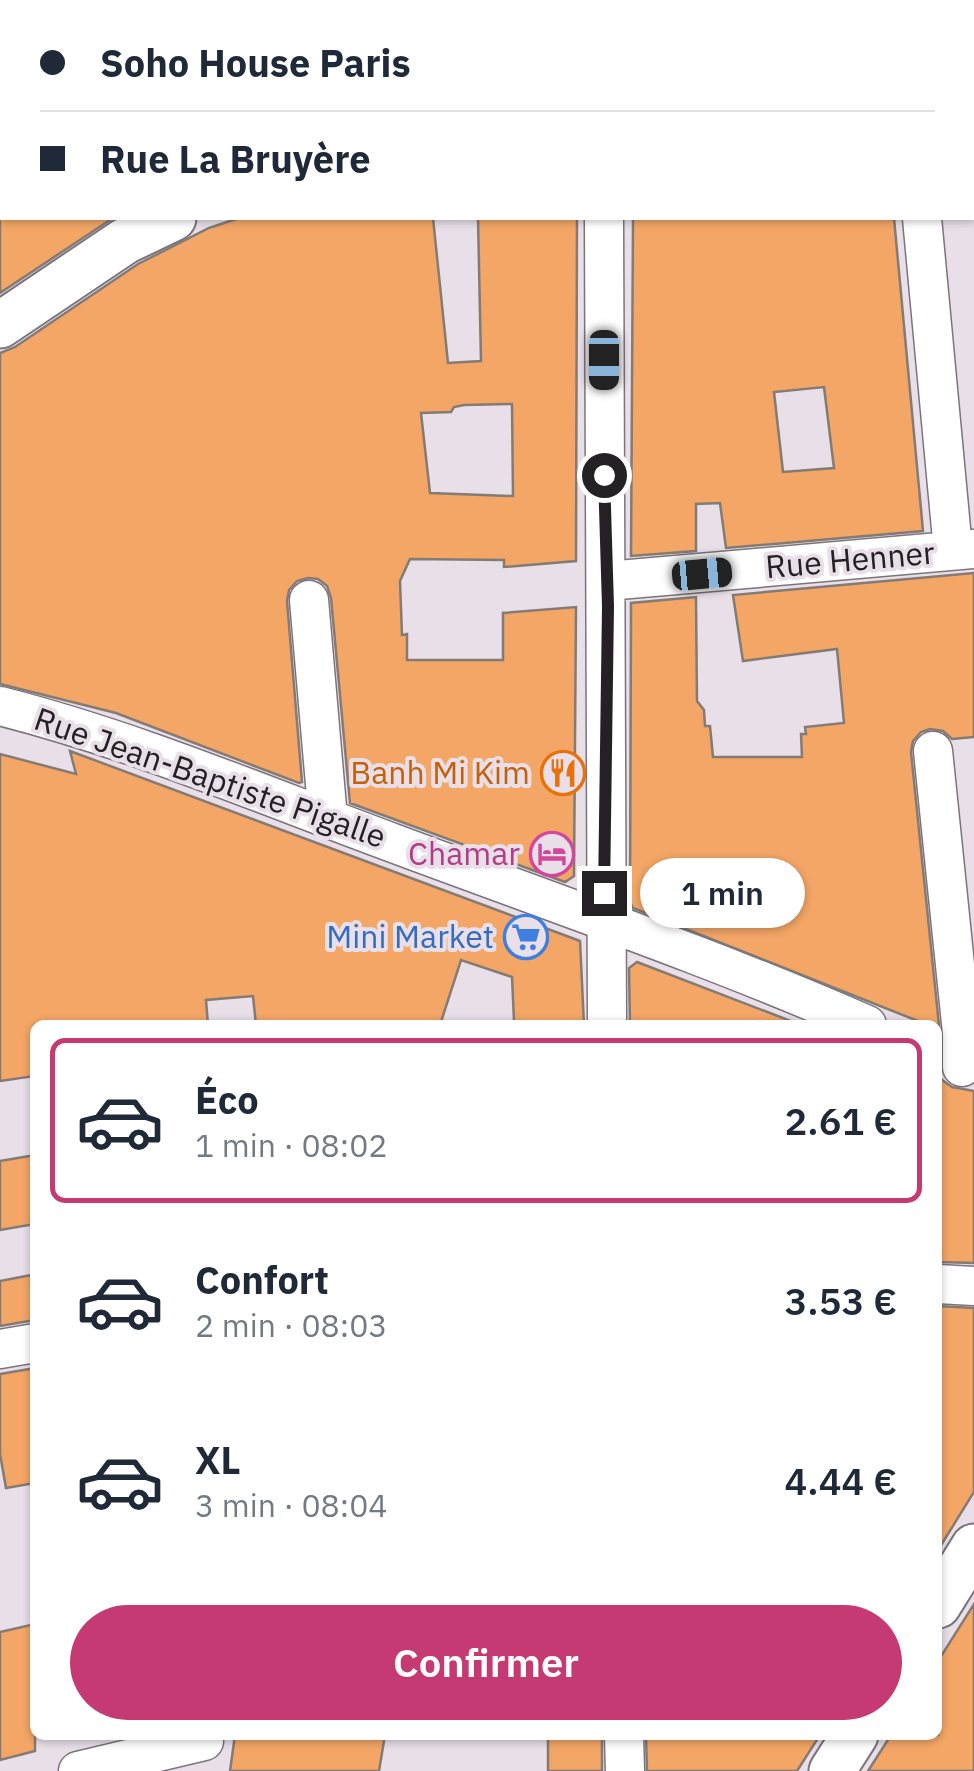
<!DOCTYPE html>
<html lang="fr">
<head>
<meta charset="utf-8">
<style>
	body { margin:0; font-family:"IBM Plex Sans",sans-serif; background:#f6f6f7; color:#1f2937; height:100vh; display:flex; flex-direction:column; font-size:38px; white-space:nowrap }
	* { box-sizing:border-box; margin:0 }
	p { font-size:32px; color:#747a83 }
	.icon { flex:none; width:55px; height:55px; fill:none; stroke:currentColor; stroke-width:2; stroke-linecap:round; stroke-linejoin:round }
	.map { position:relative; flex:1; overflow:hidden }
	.details { position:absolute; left:30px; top:1020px; width:912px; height:720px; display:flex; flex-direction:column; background:#fff; border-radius:15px; box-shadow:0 2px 8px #0004 }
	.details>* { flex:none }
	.top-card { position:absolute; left:0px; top:0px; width:975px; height:220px; box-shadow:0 2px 8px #0004; display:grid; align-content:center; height:220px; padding:0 40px; background:#fff }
	.end { position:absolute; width:45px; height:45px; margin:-22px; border:12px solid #242124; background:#fff; box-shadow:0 0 0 5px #fff }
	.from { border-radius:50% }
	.bubble { position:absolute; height:70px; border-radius:35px; background:#fff; box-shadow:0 2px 8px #0004; font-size:32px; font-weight:600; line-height:70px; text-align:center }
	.car { position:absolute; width:30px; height:60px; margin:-30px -15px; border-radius:12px; box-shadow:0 0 8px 2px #0007; background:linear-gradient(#222 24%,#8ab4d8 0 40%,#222 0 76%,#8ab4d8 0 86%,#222 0) }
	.top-card b { display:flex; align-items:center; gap:35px; height:95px; font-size:38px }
	.top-card b+b { border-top:2px solid #e0e1e3 }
	.top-card i { width:25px; height:25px; background:#1f2937 }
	ul { padding:18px 0 0; list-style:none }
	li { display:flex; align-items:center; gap:30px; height:165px; margin:0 20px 15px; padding:0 20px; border:5px solid transparent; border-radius:15px }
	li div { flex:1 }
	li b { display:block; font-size:38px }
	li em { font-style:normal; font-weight:600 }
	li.on { border-color:#c53a72 }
	li>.icon { width:90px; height:90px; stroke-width:1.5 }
	.button { display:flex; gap:20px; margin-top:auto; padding:20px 40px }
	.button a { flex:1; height:115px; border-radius:60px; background:#c53a72; color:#fff; font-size:40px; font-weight:600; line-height:115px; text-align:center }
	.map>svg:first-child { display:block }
</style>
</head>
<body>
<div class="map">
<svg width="974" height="1771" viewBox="0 0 974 1771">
	<rect width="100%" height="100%" fill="#e8dfe9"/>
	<!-- building -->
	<path fill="#f3a666" stroke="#847b74" stroke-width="2.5" fill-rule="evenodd" d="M0 218H113L0 293Z
		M239 218H433L448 363 481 361 478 218H577L576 561 504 567V560L410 559 400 581 402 635 407 634V660H503V613L576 607 574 876 565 882 350 803 331 598 327 586 318 579 308 578 297 581 289 590 287 601 302 782 299 783 116 713 0 684V353L15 347 138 264 209 228ZM512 404 513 496 430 493 421 413 451 412 454 407 464 405Z
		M633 218H894L923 531 726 548 720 503 696 504V551L631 556ZM824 387 834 468 783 472 774 392Z
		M974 573V737L952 739 943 731 930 729 921 732 913 741 911 752 940 1035 938 1025H928L633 908 630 902 631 603 696 597 697 701 704 710 705 726H710L713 757H802L801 734H806L805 727 844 723 837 649 743 661 733 595Z
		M70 751 580 941 584 1025H522V1022L514 1021 512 977 461 960 440 1025H256L253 996 206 1000 208 1025H35V1076L0 1081V754L76 774Z
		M637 962 796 1023V1025H630L629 968Z
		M938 1077 952 1087 974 1091V1263L938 1262Z
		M35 1155V1224L0 1230V1161Z
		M31 1275V1282H35V1320L0 1326V1281Z
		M938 1306 974 1308V1492L938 1550Z
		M35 1368V1483L6 1488 0 1454V1374Z
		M974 1604V1771H868L891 1735H938V1661Z
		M35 1624V1751L0 1760V1632Z
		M235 1735H385L379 1771H230Z
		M548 1735H602V1771H548Z
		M646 1735H820L797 1771H647Z"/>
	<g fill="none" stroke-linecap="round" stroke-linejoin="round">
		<defs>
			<path id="minor" d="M628 0 629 2
				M901 0 902 2
				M604 218 607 1025
				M922 218 953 550
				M607 581 974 549
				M309 600 328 819
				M0 706C134 740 263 795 393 843 551 902 712 957 867 1025
				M933 751 962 1033V1067
				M938 1284 974 1286
				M0 1349 35 1343
				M624 1735 625 1771
				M78 1771 204 1741"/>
			<path id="tertiary" d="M786 2 794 0
				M0 325 125 241 173 218
				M938 1605 974 1547
				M832 1771 855 1735"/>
		</defs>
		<!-- minor casing -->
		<use href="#minor" stroke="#7c747c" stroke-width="41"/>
		<!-- tertiary casing -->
		<use href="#tertiary" stroke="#7c747c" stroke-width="49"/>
		<!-- minor -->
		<use href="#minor" stroke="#fff" stroke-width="38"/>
		<!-- tertiary -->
		<use href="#tertiary" stroke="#fff" stroke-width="45"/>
	</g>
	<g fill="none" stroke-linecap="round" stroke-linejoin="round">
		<!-- route -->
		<path stroke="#242124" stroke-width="12" d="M604 475 608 606 604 893"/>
	</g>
	<!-- icons -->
	<defs>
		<symbol id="restaurant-ring" viewBox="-11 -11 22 22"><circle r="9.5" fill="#e8dfe9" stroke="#e8710a" stroke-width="1.5"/><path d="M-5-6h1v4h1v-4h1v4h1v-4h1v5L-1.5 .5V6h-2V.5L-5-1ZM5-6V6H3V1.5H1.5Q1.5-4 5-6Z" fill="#e8710a"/></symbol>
		<symbol id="hotel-ring" viewBox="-11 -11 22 22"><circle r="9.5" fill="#e8dfe9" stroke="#d1479c" stroke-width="1.5"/><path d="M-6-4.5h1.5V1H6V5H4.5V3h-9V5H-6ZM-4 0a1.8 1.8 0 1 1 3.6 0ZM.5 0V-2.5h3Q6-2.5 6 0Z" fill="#d1479c"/></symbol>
		<symbol id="supermarket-ring" viewBox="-11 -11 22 22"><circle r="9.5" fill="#e8dfe9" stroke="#3f7fe0" stroke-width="1.5"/><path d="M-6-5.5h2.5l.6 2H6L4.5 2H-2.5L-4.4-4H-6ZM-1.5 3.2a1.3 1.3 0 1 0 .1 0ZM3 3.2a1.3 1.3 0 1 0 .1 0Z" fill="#3f7fe0"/></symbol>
	</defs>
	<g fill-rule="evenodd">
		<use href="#restaurant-ring" x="538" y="748" width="50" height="50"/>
		<use href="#hotel-ring" x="527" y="829" width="50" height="50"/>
		<use href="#supermarket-ring" x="501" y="912" width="50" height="50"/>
	</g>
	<g text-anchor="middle" stroke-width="8" stroke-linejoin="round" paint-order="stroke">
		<!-- street labels -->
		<g font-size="32" fill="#242124" stroke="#e8dfe9">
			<text transform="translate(850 560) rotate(-5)" y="11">Rue Henner</text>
			<text transform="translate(210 778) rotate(19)" y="11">Rue Jean-Baptiste Pigalle</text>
		</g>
		<!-- food labels -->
		<g font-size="32" fill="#c56008" stroke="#e8dfe9" text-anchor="end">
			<text x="530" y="784">Banh Mi Kim</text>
		</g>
		<!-- hotel labels -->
		<g font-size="32" fill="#b23c85" stroke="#e8dfe9" text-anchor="end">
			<text x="520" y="865">Chamar</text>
		</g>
		<!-- shop labels -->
		<g font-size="32" fill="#366cbe" stroke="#e8dfe9" text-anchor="end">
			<text x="494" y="948">Mini Market</text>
		</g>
	</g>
</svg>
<i class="end from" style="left:604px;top:475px"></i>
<i class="end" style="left:604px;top:893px"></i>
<div class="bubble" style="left:640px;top:858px;width:165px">1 min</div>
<i class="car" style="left:604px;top:360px;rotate:180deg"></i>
<i class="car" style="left:702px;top:574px;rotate:85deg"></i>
<div class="top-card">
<b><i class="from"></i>Soho House Paris</b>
<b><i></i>Rue La Bruyère</b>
</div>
<section class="details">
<ul>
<li class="on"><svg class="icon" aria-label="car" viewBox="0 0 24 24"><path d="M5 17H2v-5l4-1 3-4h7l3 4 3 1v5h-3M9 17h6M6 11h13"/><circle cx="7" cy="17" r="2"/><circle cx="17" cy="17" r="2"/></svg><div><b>Éco</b><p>1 min · 08:02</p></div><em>2.61 €</em></li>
<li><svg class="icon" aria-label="car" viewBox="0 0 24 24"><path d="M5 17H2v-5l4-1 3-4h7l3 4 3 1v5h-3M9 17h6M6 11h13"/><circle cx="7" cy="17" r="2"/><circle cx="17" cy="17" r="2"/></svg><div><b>Confort</b><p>2 min · 08:03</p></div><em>3.53 €</em></li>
<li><svg class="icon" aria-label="car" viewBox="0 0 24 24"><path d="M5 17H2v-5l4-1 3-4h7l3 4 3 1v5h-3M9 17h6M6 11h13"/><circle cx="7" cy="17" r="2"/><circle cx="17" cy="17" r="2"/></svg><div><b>XL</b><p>3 min · 08:04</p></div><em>4.44 €</em></li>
</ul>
<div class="button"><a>Confirmer</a></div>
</section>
</div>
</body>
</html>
